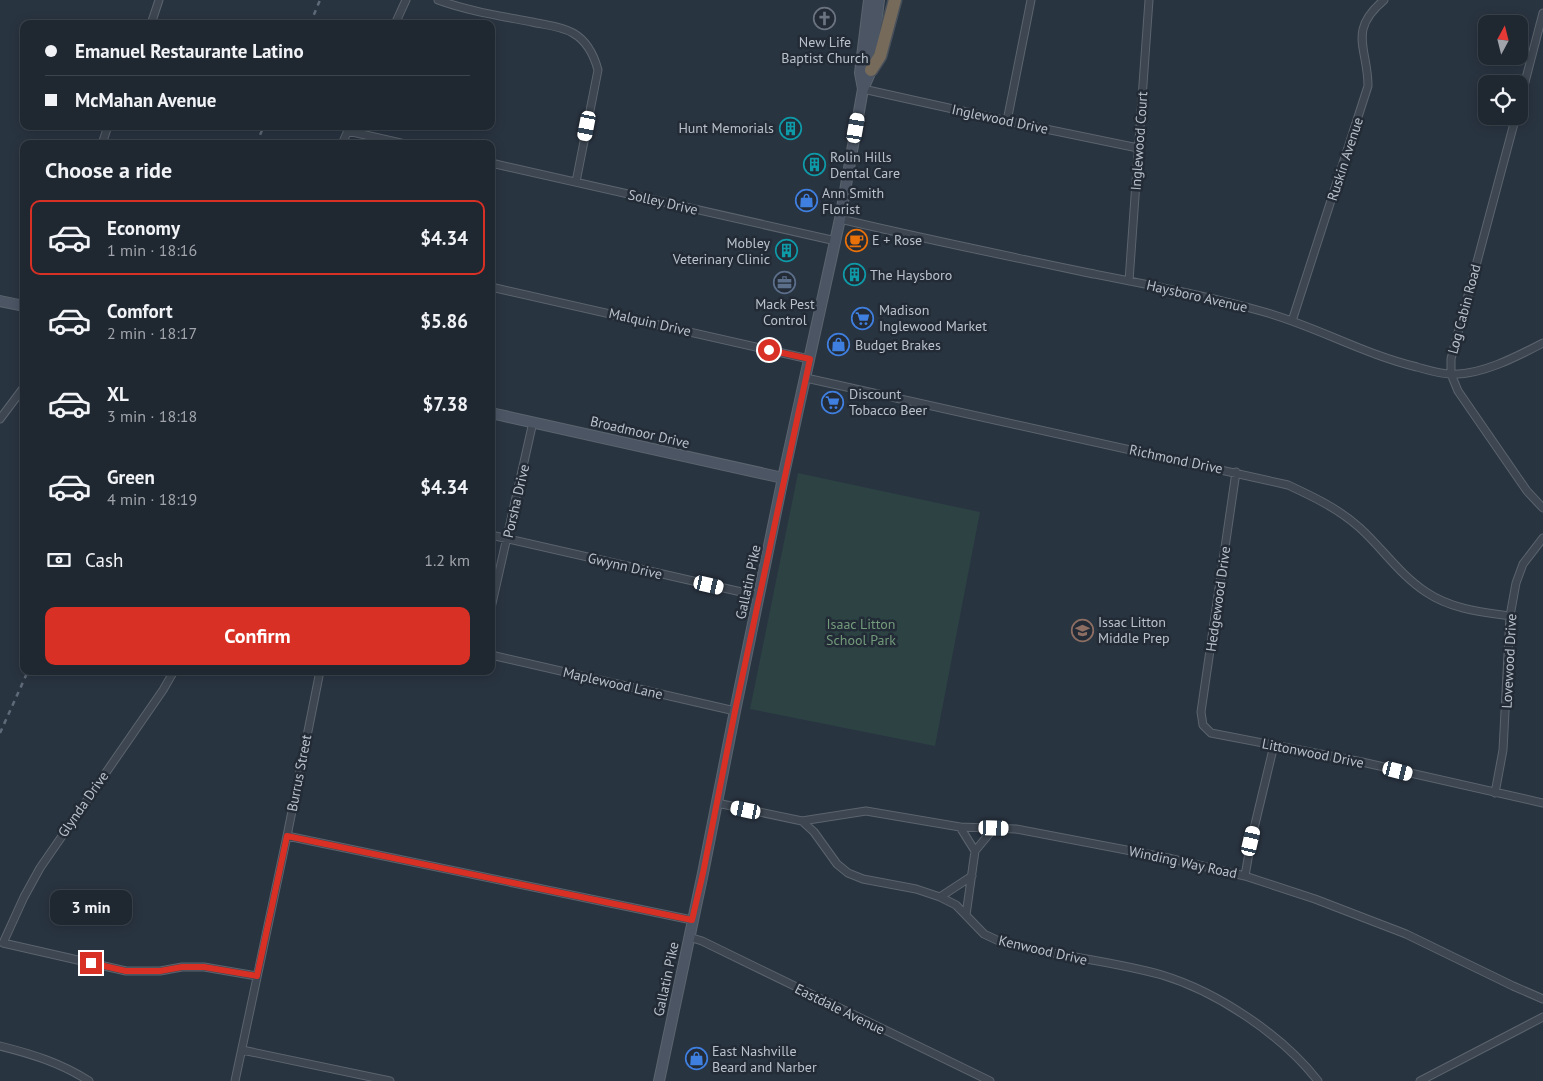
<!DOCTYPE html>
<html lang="en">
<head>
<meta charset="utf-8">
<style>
	body { margin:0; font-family:"PT Sans",sans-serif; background:#2c333d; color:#f1f3f6; height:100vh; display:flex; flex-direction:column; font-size:19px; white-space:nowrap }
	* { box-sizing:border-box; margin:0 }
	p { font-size:16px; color:#a1a5ab }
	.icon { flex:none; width:28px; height:28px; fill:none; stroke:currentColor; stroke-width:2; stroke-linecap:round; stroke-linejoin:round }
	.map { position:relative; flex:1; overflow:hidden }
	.side { position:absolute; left:20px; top:140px; width:475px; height:535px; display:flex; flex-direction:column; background:#1f2731; border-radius:10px; box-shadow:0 2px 12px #0003,0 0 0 1px #3c444d }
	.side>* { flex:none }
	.banner { position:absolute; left:20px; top:20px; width:475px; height:110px; border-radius:10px; box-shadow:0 2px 12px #0003,0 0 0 1px #3c444d; display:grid; align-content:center; height:110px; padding:0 25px; background:#1f2731 }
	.needle { width:32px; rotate:7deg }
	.fabs { position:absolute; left:1478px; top:15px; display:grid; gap:10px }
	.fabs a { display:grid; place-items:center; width:50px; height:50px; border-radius:10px; background:#1f2731; box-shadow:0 2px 12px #0003,0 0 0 1px #3c444d; font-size:25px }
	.end { position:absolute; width:22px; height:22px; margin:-11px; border:6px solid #d93025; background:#fff; box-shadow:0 0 0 2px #fff }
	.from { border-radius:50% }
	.bubble { position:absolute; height:35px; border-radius:10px; background:#1f2731; box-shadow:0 2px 12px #0003,0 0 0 1px #3c444d; font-size:16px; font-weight:700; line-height:35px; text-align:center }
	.car { position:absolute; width:15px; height:30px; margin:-15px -8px; border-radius:6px; box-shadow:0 0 4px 1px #0007; background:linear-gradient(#fff 24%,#345 0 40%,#fff 0 76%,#345 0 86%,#fff 0) }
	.banner b { display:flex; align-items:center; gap:18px; height:48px; font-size:19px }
	.banner b+b { border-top:1px solid #3c444d }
	.banner i { width:12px; height:12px; background:#f1f3f6 }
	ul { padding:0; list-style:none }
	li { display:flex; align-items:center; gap:15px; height:75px; margin:0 10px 8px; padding:0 15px; border:2px solid transparent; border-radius:10px }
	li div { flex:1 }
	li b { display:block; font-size:19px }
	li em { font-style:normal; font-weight:700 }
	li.current { border-color:#d93025 }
	li>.icon { width:45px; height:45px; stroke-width:1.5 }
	h2 { padding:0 25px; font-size:22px; line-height:60px }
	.pay { display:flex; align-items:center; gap:12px; height:55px; padding:0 25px; font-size:19px }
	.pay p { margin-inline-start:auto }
	.primary-button { display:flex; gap:10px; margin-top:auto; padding:10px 25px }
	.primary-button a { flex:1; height:58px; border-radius:10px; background:#d93025; color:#fff; font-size:20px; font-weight:700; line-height:58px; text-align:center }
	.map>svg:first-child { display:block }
</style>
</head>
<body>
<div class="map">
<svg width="1543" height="1081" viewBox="0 0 1543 1081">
	<rect width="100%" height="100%" fill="#293441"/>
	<!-- green -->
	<path fill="#2c4243" d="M798 473 980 512 935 746 750 709Z"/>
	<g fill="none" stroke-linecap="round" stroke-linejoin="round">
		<defs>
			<path id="street" d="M438 0C468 11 501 16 532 22 545 25 561 26 573 33 587 41 594 55 598 70L576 182
				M151 24 159 0
				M395 24 406 0
				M863 89 1007 121 1138 148
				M1519 105 1543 13
				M1516 116 1451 359V374L1458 391 1527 491 1543 508
				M1007 121 1031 0
				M348 131 405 144
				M102 144 108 126
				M342 144 350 126
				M491 163 836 241
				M840 219C921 238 1002 255 1084 272 1145 284 1208 296 1268 313 1319 328 1366 355 1417 367 1428 370 1440 374 1451 374 1480 376 1518 356 1543 343
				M1129 281 1149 0
				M491 287 809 359
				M1292 321 1368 86C1368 48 1347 31 1384 0
				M806 378 1288 485C1314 497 1339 509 1360 528 1383 549 1400 575 1426 592 1451 609 1481 612 1510 616
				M0 419 24 387
				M1236 472 1201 712 1203 725 1211 733 1362 762 1543 803
				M491 535 759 596
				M491 608 533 422
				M491 655 735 711
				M174 671 163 690 40 868 24 897 3 943 126 971H160L182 967H204L257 976
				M1495 793 1503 750 1510 616 1516 583 1523 564 1543 538
				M717 803 802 821 814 832 837 864 848 873 863 879 916 889 940 897 956 905 984 934 1001 942C1054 956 1109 960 1162 975 1218 992 1282 1035 1318 1081
				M802 821 866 811 960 827 1016 829 1168 858 1245 876 1315 899 1406 934 1513 986 1543 999
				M960 827 975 851 966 915
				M287 836 692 920
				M975 851 994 828
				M1245 876 1251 841 1274 745
				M940 897 972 876
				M689 937 702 941 990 1081
				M0 1046C32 1054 61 1063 89 1081
				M242 1050 390 1081
				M235 1081 287 836 320 671
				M1420 1081 1543 1017"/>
			<path id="secondary" d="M863 89 860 73 869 0
				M0 301 24 306
				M491 413 783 478
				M659 1081 703 873 735 711 783 478 840 219 863 89 870 73 879 0"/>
			<path id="highway" d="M871 70 880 56 895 0"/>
		</defs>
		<!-- street casing -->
		<use href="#street" stroke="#5b646e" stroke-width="9"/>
		<!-- secondary casing -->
		<use href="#secondary" stroke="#5b646e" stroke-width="12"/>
		<!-- highway casing -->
		<use href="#highway" stroke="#48515b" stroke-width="15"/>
		<!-- street -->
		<use href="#street" stroke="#3d4651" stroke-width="7"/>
		<!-- secondary -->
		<use href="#secondary" stroke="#4b5564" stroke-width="10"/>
		<!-- highway -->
		<use href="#highway" stroke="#766b5b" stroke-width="12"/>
		<!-- rail -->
		<path stroke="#5f6a78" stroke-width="2.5" stroke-dasharray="5 5" stroke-linecap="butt" d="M310 24 320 0
			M256 144 264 126
			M0 733 28 671"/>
	</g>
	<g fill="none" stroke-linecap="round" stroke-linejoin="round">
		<!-- route -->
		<path stroke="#d93025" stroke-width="6" d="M91 963 126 971H160L182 967H204L257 976 287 836 692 920 703 873 735 711 810 359 769 350"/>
	</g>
	<!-- icons -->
	<defs>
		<symbol id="church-ring" viewBox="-11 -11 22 22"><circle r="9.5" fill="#222b36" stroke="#6b7280" stroke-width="1.5"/><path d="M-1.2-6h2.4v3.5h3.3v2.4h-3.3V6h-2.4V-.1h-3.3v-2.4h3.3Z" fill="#6b7280"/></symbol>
		<symbol id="building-ring" viewBox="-11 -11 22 22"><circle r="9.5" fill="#222b36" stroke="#0f9aa8" stroke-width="1.5"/><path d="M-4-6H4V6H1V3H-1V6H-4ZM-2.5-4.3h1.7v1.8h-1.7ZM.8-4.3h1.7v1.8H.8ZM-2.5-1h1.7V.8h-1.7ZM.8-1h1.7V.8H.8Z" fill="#0f9aa8"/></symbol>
		<symbol id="shop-ring" viewBox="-11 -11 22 22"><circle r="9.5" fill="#222b36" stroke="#3f7fe0" stroke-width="1.5"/><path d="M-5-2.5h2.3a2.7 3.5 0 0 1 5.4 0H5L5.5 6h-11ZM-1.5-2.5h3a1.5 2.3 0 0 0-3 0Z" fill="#3f7fe0"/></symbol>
		<symbol id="cafe-ring" viewBox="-11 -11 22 22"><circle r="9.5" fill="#222b36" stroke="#e8710a" stroke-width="1.5"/><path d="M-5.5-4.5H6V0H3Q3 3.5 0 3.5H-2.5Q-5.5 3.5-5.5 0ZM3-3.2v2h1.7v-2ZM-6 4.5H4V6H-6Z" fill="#e8710a"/></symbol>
		<symbol id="office-ring" viewBox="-11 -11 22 22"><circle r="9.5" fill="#222b36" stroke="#5c6f8a" stroke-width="1.5"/><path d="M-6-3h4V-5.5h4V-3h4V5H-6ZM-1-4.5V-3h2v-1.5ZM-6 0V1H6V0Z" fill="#5c6f8a"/></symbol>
		<symbol id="supermarket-ring" viewBox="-11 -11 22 22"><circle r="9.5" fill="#222b36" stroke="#3f7fe0" stroke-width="1.5"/><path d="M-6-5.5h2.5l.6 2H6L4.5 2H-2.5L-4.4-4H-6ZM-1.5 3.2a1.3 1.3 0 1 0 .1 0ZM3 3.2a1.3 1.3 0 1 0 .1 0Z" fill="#3f7fe0"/></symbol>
		<symbol id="school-ring" viewBox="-11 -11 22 22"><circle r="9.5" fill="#222b36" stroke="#8d6e63" stroke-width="1.5"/><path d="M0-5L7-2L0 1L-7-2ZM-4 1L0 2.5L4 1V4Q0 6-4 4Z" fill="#8d6e63"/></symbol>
	</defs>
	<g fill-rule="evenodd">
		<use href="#church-ring" x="812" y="6" width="25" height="25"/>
		<use href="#building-ring" x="778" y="116" width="25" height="25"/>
		<use href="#building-ring" x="802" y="152" width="25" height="25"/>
		<use href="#shop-ring" x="794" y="188" width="25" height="25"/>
		<use href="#cafe-ring" x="844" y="228" width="25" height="25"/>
		<use href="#building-ring" x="774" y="238" width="25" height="25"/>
		<use href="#building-ring" x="842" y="262" width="25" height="25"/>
		<use href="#office-ring" x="772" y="270" width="25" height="25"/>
		<use href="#supermarket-ring" x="850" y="306" width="25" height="25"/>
		<use href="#shop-ring" x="826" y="332" width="25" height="25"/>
		<use href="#supermarket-ring" x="820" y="390" width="25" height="25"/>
		<use href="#school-ring" x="1070" y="618" width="25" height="25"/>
		<use href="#shop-ring" x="684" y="1046" width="25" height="25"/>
	</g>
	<g text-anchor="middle" stroke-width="5" stroke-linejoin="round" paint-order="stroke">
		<!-- poi labels -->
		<g font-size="14" fill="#bac1cb" stroke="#222b36" text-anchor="start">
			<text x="825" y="47" text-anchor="middle">New Life<tspan x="825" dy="16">Baptist Church</tspan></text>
			<text x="774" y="133" text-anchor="end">Hunt Memorials</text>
			<text x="830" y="162">Rolin Hills<tspan x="830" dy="16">Dental Care</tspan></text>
			<text x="822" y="198">Ann Smith<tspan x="822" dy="16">Florist</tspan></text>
			<text x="872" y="245">E + Rose</text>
			<text x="770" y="248" text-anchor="end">Mobley<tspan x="770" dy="16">Veterinary Clinic</tspan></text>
			<text x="870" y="280">The Haysboro</text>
			<text x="785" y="309" text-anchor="middle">Mack Pest<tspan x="785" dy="16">Control</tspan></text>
			<text x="879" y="315">Madison<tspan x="879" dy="16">Inglewood Market</tspan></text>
			<text x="855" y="350">Budget Brakes</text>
			<text x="849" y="399">Discount<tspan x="849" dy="16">Tobacco Beer</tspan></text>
			<text x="1098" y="627">Issac Litton<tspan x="1098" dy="16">Middle Prep</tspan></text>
			<text x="712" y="1056">East Nashville<tspan x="712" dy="16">Beard and Narber</tspan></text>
		</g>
		<!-- street labels -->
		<g font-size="14" fill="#bac1cb" stroke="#222b36">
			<text transform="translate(1000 119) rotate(12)" y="5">Inglewood Drive</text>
			<text transform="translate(1139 141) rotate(-86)" y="5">Inglewood Court</text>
			<text transform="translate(1345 159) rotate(-72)" y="5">Ruskin Avenue</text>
			<text transform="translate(663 202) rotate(13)" y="5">Solley Drive</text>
			<text transform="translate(1197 296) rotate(13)" y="5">Haysboro Avenue</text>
			<text transform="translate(1464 309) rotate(-75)" y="5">Log Cabin Road</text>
			<text transform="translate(650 322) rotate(13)" y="5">Malquin Drive</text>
			<text transform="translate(640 432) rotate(13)" y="5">Broadmoor Drive</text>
			<text transform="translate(1176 459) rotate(12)" y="5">Richmond Drive</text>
			<text transform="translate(516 501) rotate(-77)" y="5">Porsha Drive</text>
			<text transform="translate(625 566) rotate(13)" y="5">Gwynn Drive</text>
			<text transform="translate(748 582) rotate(-78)" y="5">Gallatin Pike</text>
			<text transform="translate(1218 599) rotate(-82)" y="5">Hedgewood Drive</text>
			<text transform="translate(1509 661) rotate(-87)" y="5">Lovewood Drive</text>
			<text transform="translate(613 683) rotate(13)" y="5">Maplewood Lane</text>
			<text transform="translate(1313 753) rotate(11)" y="5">Littonwood Drive</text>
			<text transform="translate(299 773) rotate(-79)" y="5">Burrus Street</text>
			<text transform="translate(83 804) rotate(-55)" y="5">Glynda Drive</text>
			<text transform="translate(1183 862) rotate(12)" y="5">Winding Way Road</text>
			<text transform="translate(1043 950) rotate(13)" y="5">Kenwood Drive</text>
			<text transform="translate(666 979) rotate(-78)" y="5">Gallatin Pike</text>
			<text transform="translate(840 1009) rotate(26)" y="5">Eastdale Avenue</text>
		</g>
		<!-- park labels -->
		<g font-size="14" fill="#739a7b" stroke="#222b36">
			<text x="861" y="629">Isaac Litton<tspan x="861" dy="16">School Park</tspan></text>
		</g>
	</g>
</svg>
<div class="fabs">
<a><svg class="needle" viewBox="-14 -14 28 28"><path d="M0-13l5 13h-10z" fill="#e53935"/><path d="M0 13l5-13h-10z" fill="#a1a5ab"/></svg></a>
<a><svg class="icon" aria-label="locate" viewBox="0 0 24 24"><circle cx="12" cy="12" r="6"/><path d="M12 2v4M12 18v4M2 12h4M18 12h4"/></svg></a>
</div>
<i class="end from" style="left:769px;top:350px"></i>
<i class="end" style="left:91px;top:963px"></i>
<div class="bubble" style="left:50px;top:890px;width:82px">3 min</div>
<i class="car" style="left:587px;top:126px;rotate:191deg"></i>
<i class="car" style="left:856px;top:128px;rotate:10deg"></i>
<i class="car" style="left:709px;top:585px;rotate:103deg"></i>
<i class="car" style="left:1398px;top:771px;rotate:104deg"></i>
<i class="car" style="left:746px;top:810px;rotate:282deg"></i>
<i class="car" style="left:994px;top:828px;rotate:92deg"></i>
<i class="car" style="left:1251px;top:841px;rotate:13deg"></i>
<div class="banner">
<b><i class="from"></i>Emanuel Restaurante Latino</b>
<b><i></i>McMahan Avenue</b>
</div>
<section class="side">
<h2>Choose a ride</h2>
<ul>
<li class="current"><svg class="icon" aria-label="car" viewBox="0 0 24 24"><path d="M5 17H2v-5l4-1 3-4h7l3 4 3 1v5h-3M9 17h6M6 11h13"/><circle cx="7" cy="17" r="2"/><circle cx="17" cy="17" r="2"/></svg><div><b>Economy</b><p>1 min · 18:16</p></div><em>$4.34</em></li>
<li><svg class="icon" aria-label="car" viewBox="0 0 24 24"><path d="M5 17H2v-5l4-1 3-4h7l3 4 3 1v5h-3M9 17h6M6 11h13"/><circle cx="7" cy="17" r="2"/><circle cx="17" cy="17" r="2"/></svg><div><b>Comfort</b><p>2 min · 18:17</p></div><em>$5.86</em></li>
<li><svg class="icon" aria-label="car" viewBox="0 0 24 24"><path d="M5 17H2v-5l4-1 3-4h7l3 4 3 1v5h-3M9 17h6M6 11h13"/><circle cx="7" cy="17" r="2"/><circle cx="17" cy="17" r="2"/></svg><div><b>XL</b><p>3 min · 18:18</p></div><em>$7.38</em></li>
<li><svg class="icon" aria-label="car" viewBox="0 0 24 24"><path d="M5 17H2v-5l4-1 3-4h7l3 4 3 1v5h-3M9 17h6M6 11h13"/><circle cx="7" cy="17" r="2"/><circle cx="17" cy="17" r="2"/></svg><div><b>Green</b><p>4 min · 18:19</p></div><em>$4.34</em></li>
</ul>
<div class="pay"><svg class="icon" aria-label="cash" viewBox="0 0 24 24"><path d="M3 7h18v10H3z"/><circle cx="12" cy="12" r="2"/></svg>Cash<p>1.2 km</p></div>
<div class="primary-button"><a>Confirm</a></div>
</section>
</div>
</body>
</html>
